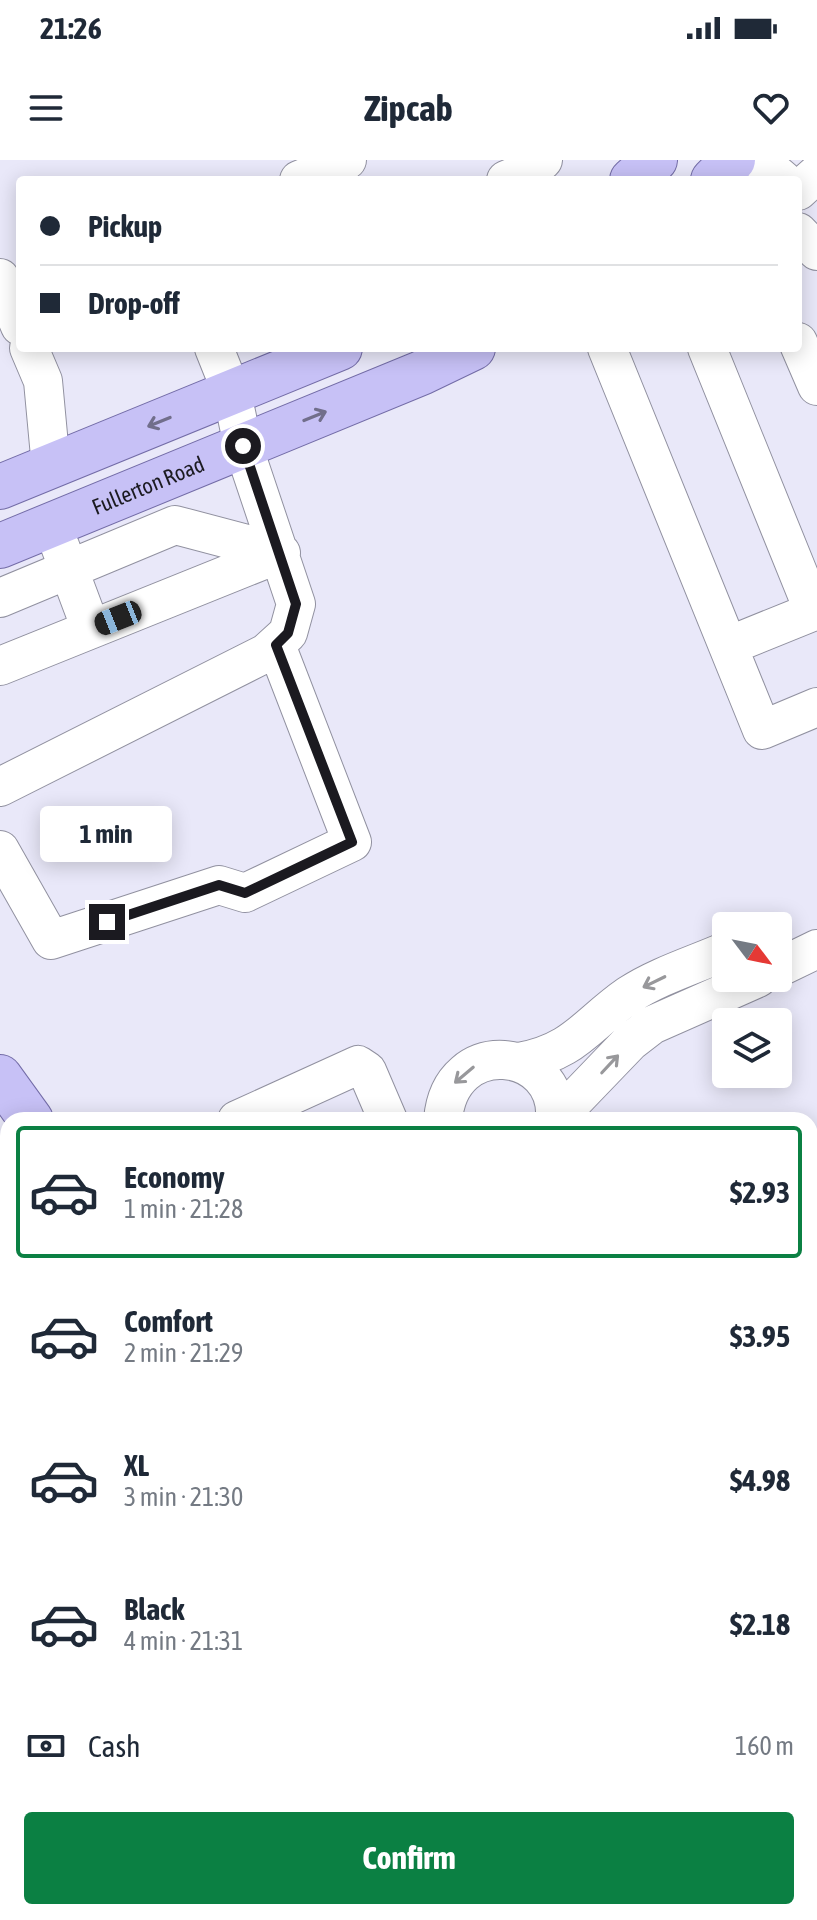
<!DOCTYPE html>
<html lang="en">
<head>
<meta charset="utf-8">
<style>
	body { margin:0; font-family:"Asap Condensed",sans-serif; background:#f2f2f3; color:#1f2937; height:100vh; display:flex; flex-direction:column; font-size:30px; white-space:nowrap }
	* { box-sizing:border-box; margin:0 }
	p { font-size:26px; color:#747a83 }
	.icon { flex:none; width:44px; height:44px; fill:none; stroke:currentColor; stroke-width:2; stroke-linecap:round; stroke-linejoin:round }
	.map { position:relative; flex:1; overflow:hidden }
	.side { position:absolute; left:0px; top:952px; width:818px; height:808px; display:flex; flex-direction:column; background:#fff; border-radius:24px 24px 0 0; box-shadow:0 4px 20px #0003 }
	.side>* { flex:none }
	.top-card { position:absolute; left:16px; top:16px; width:786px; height:176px; border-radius:8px; box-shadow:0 4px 20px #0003; display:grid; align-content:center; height:176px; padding:0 24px; background:#fff }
	.needle { width:52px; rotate:122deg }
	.tools { position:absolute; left:712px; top:752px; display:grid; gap:16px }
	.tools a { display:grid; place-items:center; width:80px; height:80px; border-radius:8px; background:#fff; box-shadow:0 4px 20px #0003; font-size:40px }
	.end { position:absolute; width:36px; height:36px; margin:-18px; border:10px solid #1b1a20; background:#fff; box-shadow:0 0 0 4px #fff }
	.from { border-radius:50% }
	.bubble { position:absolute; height:56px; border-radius:8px; background:#fff; box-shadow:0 4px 20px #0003; font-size:26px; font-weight:700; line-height:56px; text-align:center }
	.car { position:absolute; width:24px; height:48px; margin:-24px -12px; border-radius:10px; box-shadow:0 0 6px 2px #0007; background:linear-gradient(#222 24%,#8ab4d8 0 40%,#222 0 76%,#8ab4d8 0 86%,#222 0) }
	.top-card b { display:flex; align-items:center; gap:28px; height:76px; font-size:30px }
	.top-card b+b { border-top:2px solid #e0e1e3 }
	.top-card i { width:20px; height:20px; background:#1f2937 }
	ul { padding:14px 0 0; list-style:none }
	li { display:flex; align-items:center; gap:24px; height:132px; margin:0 16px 12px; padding:0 8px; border:4px solid transparent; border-radius:8px }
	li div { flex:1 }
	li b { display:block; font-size:30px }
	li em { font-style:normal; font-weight:700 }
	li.on { border-color:#0b8043 }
	li>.icon { width:72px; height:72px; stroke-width:1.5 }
	.pay { display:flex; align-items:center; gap:20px; height:88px; padding:0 24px; font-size:30px }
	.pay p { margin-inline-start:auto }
	.primary-button { display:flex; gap:16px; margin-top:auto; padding:16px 24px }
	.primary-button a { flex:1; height:92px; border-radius:8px; background:#0b8043; color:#fff; font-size:32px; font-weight:700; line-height:92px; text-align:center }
	.status { display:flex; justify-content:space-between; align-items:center; height:56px; padding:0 40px; background:#fff; direction:ltr }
	.status svg { height:22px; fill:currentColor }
	header { display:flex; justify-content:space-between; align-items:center; height:104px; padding:0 24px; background:#fff; font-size:36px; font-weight:700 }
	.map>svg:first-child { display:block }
</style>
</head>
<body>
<div class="status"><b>21:26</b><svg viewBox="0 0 49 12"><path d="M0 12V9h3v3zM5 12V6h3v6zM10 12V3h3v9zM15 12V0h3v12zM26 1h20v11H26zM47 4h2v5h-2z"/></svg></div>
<header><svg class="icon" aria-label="menu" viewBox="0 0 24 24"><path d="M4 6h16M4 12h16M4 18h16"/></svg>Zipcab<svg class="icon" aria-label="heart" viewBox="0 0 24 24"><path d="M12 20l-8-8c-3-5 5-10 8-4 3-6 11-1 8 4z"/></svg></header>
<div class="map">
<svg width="817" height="1760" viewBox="0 0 817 1760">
	<rect width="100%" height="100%" fill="#e9e8f9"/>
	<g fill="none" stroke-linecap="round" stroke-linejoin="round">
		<defs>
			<path id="minor" d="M759 0 783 20
				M299 20 347 0
				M506 20 534 8 543 0
				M798 31 817 14
				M798 72 817 91
				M0 118 20 166
				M798 182 817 226
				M29 188 43 221 51 307
				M607 188 762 570 817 547
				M707 188 814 452
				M60 386 91 469
				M0 438 175 365 281 393
				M728 486 817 450
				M0 506 281 393
				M0 627 266 493 288 473 296 444 243 286 232 233 214 188
				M0 690 51 780 219 725 245 733 352 682 276 485
				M778 808 817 789
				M519 902C575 892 587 864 629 835 658 816 694 805 726 791
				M237 960 358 905 367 911 388 960
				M443 960C450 873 561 887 555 960
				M555 960 630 882 652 865 758 818
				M810 1628 817 1630"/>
			<g id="major">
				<path d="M632 20 655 0"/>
				<path d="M713 20 733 0"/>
				<path d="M0 327 340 188"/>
				<path id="s1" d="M0 386 421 213 473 188"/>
				<path d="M0 917 31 960"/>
				<path d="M0 1007 8 1017"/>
				<path d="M0 1662 8 1672"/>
				<path d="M71 1752 77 1760"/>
				<path d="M612 1752 619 1760"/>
				<path d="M687 1752 694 1760"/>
			</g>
			<path id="highway" d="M0 1214 8 1224
				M0 1332 8 1342
				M0 1420 8 1431
				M0 1546 8 1557
				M163 1752 169 1760
				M266 1752 273 1760
				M336 1752 343 1760
				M439 1752 446 1760"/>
		</defs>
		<!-- minor casing -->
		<use href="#minor" stroke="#9191a0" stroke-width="40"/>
		<!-- major casing -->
		<use href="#major" stroke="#736ca7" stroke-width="46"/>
		<!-- highway casing -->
		<use href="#highway" stroke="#736ca7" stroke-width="46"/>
		<!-- path -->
		<path stroke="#9f9eab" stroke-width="5" stroke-dasharray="6 4" stroke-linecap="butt" d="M0 1728 8 1738
			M19 1752 26 1760"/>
		<!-- minor -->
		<use href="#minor" stroke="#fff" stroke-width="38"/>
		<!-- major -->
		<use href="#major" stroke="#c7c1f6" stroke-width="44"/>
		<!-- highway -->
		<use href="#highway" stroke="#a298f0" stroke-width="44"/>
	</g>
	<!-- one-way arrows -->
	<defs><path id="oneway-shaft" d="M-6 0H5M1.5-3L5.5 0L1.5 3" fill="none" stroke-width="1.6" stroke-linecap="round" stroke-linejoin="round" transform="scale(2)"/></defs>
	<g stroke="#716e8b">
		<use href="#oneway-shaft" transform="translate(315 256) rotate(-22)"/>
		<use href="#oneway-shaft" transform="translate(159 262) rotate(158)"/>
	</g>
	<g stroke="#98989b">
		<use href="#oneway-shaft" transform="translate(654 822) rotate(154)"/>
		<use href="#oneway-shaft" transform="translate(610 904) rotate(-47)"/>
		<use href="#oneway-shaft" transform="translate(464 915) rotate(140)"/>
	</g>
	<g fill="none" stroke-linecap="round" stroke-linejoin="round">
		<!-- route -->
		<path stroke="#1b1a20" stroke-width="10" d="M107 762 219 725 245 733 352 682 276 485 288 473 296 444 243 286"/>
	</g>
	<g text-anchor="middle" stroke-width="7" stroke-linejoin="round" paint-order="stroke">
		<!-- street labels -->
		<g font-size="22" fill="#1b1a20" stroke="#f7f7fe">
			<text dy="8" stroke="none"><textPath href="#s1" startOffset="160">Fullerton Road</textPath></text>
		</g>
	</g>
</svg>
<div class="tools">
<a><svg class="needle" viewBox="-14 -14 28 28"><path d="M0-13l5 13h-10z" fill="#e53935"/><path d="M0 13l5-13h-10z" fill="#747a83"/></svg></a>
<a><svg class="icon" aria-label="layers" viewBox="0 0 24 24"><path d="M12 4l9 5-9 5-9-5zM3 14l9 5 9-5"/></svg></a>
</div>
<i class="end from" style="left:243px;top:286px"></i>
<i class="end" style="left:107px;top:762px"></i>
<div class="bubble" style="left:40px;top:646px;width:132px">1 min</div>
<i class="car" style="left:118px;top:458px;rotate:248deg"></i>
<div class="top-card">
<b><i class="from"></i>Pickup</b>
<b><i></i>Drop-off</b>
</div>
<section class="side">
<ul>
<li class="on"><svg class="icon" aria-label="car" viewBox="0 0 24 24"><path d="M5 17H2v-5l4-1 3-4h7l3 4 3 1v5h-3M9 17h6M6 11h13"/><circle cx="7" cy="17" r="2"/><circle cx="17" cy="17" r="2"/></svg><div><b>Economy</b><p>1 min · 21:28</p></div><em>$2.93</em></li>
<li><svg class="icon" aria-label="car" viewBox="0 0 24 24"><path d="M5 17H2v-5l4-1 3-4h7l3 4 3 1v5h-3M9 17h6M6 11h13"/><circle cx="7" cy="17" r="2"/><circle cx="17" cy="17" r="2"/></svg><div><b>Comfort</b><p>2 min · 21:29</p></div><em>$3.95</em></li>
<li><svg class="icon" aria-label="car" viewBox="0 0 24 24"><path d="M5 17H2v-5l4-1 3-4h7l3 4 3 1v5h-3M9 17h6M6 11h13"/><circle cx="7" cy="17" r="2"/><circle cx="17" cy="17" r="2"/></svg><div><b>XL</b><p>3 min · 21:30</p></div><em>$4.98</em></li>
<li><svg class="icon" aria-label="car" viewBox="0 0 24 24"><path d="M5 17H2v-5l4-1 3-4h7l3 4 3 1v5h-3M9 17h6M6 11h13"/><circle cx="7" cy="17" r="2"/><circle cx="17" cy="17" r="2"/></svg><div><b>Black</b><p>4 min · 21:31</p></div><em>$2.18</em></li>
</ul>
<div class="pay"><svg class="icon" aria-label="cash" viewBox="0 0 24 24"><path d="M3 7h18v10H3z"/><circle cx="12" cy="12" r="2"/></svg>Cash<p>160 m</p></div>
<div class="primary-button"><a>Confirm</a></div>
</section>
</div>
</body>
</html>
